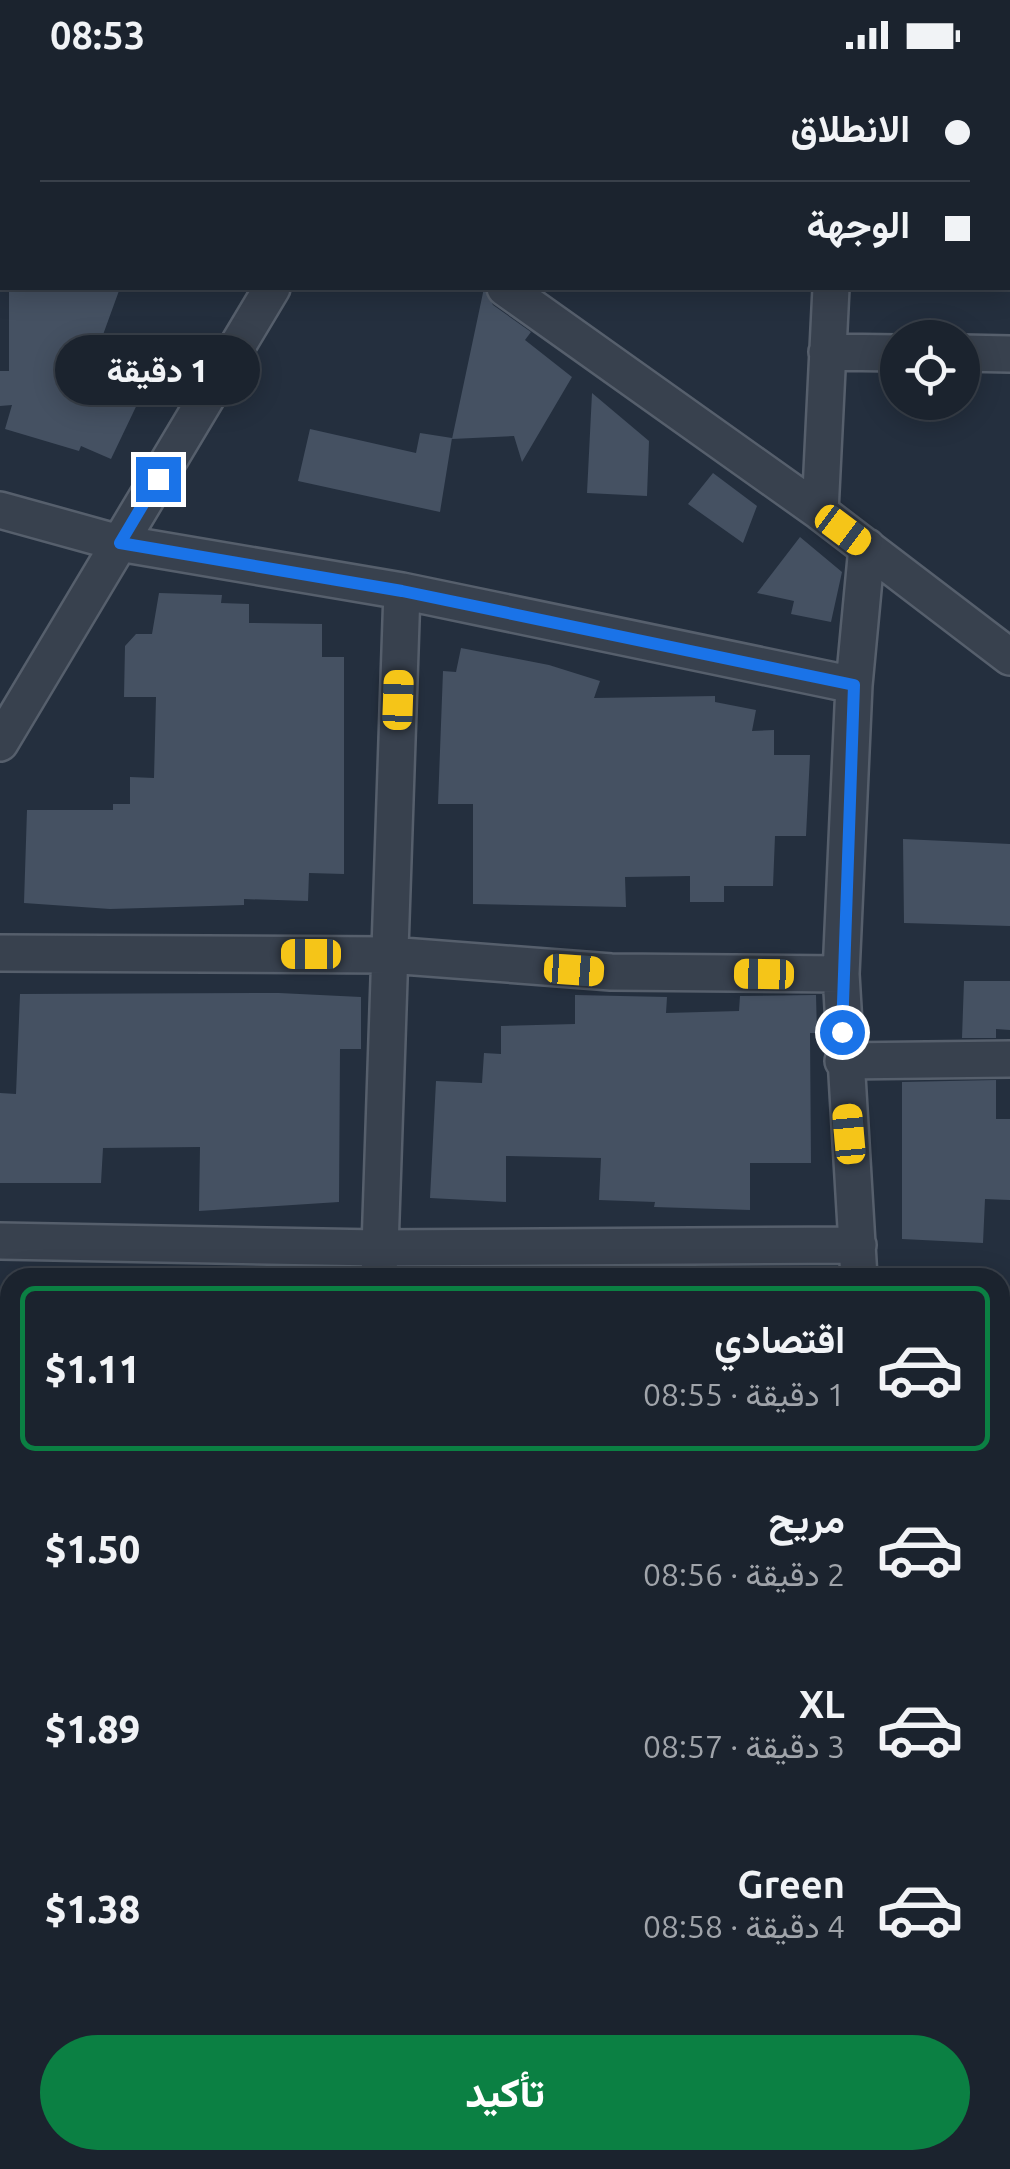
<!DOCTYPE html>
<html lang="ar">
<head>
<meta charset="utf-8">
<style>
	body { margin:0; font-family:Ubuntu,Vazirmatn,sans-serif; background:#242b36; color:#f1f3f6; direction:rtl; height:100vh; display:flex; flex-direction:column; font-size:38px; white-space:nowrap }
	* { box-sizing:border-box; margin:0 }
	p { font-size:32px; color:#a0a4aa }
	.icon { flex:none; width:55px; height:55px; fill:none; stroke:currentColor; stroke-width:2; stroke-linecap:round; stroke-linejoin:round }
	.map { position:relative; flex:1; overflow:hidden; direction:ltr }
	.drawer { position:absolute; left:0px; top:1198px; width:1010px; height:902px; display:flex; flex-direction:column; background:#1b232e; border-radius:30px 30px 0 0; box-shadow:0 5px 25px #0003,0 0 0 2px #39404a; direction:rtl }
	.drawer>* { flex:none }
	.top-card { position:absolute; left:0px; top:0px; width:1010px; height:220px; box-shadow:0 5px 25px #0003,0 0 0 2px #39404a; direction:rtl; display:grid; align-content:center; height:220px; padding:0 40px; background:#1b232e }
	.tools { position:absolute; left:880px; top:250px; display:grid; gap:20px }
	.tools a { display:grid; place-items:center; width:100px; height:100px; border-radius:50%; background:#1b232e; box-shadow:0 5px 25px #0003,0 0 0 2px #39404a; font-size:50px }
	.end { position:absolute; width:45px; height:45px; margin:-22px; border:12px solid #1a73e8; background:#fff; box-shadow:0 0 0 5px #fff }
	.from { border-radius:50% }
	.bubble { position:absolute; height:70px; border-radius:35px; background:#1b232e; box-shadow:0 5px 25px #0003,0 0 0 2px #39404a; font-size:32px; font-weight:800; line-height:70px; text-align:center; direction:rtl }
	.car { position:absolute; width:30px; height:60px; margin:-30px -15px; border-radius:12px; box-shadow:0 0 8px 2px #0007; background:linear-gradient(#f5c518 24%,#345 0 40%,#f5c518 0 76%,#345 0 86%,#f5c518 0) }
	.top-card b { display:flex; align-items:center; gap:35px; height:95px; font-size:38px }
	.top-card b+b { border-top:2px solid #39404a }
	.top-card i { width:25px; height:25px; background:#f1f3f6 }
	ul { padding:18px 0 0; list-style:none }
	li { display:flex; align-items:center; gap:30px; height:165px; margin:0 20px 15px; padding:0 20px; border:5px solid transparent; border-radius:15px }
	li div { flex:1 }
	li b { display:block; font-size:38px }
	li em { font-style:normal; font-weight:800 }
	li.on { border-color:#0b8043 }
	li>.icon { width:90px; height:90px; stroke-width:1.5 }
	.action { display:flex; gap:20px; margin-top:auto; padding:20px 40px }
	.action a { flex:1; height:115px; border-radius:60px; background:#0b8043; color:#fff; font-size:40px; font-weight:800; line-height:115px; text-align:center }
	.status { display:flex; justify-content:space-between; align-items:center; height:70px; padding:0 50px; background:#1b232e; direction:ltr }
	.status svg { height:28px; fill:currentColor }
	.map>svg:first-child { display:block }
</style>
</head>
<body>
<div class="status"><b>08:53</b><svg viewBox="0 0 49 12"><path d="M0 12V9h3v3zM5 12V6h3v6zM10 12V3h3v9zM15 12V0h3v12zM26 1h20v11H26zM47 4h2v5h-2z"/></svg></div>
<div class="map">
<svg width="1010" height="2099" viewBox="0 0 1010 2099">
	<rect width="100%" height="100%" fill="#242f3e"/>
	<!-- building -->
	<path fill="#455162" d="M9 218H120L100 273 154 299 111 389 81 376 79 381 5 359 12 335 0 336V301H9Z
		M484 218 493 235 531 262 525 270 572 307 522 392 514 366 452 369Z
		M592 323 649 371 647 426 587 423Z
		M310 359 416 383 420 363 452 368 440 442 298 411Z
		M713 403 757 436 743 473 688 434Z
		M800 467 842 502 831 552 791 544 794 531 757 523Z
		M159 523 222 525 221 533 249 534V553L322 554V587H344V804L309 803 308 831 244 829V835L110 839 24 833 27 740H113V734H130V707L154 708 156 627H124L125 576 136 564H152Z
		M461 578 549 595 600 611 594 628 715 626V632L756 640 752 661 774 660V685H810L806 766H775L773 816H724V832H690V806L625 807 626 837 473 834V734H438L443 601 456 602Z
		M903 769 1010 774V856L904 853Z
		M964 911H1010V960L996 959V968H962Z
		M279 923 361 927V979H340L339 1132 199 1141 200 1077 103 1078 101 1113H0V1023L16 1024 20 924Z
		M575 925 667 927 666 943 739 941 740 926 816 925 817 963H810L811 1093H750V1140L654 1137 655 1132 599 1130 601 1088 506 1086V1132L430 1128 436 1011 482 1013 484 983 501 984V956L575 954Z
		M996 1010V1049H1010V1130L985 1129 983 1173 902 1169V1012Z"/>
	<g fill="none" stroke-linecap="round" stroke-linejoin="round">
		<defs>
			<path id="street" d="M220 0 224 2
				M363 2 364 0
				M846 2V0
				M0 55 2 54
				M505 218 820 442 1010 587
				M827 282 898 283
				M962 283 1010 284
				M0 440 119 473 402 521 854 615
				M820 442 831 218
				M0 673 272 218
				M0 883 389 885 611 902 841 904
				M843 991 1010 989
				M0 1171 377 1178 858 1175
				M379 1208 402 521
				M859 1208 841 904 854 615 867 477
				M1000 1476H1010
				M0 1480H10
				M1000 1831H1010
				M0 1890 10 1892
				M774 2090 806 2099
				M845 2090V2099
				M244 2099 245 2090"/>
		</defs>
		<!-- street casing -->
		<use href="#street" stroke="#565f6c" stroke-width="40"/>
		<!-- street -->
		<use href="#street" stroke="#38414e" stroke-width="35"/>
	</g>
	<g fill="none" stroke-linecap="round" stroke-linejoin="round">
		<!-- route -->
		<path stroke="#1a73e8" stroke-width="12" d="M158 409 120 473 402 521 854 615 842 962"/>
	</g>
</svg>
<div class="tools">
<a><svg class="icon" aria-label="locate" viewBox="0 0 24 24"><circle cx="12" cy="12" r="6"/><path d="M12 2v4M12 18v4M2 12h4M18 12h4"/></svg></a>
</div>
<i class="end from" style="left:842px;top:962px"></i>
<i class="end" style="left:158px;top:409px"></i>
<div class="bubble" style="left:55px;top:265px;width:205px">1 دقيقة</div>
<i class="car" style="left:843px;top:460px;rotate:127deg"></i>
<i class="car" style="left:398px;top:630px;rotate:2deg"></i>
<i class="car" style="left:311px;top:884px;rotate:270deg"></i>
<i class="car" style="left:574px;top:900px;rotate:94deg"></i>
<i class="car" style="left:764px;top:904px;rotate:271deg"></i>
<i class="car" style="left:849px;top:1064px;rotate:355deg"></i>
<div class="top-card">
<b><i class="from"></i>الانطلاق</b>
<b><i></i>الوجهة</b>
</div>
<section class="drawer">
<ul>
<li class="on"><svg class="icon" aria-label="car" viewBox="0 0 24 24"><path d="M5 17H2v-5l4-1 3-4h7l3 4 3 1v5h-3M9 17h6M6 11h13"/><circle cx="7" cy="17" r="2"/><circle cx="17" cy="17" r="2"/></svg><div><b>اقتصادي</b><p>1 دقيقة · 08:55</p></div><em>$1.11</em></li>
<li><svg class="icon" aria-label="car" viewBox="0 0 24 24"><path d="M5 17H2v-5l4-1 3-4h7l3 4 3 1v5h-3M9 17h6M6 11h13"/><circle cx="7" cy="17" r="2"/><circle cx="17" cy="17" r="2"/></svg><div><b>مريح</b><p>2 دقيقة · 08:56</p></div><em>$1.50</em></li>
<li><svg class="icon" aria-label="car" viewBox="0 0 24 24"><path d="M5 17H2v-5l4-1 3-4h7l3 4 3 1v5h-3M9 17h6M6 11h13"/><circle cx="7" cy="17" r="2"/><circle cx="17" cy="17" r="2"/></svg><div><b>XL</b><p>3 دقيقة · 08:57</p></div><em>$1.89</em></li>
<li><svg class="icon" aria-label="car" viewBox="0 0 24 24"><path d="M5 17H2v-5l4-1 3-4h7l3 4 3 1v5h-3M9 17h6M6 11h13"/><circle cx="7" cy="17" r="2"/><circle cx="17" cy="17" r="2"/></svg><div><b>Green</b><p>4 دقيقة · 08:58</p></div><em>$1.38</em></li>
</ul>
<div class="action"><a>تأكيد</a></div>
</section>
</div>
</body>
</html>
